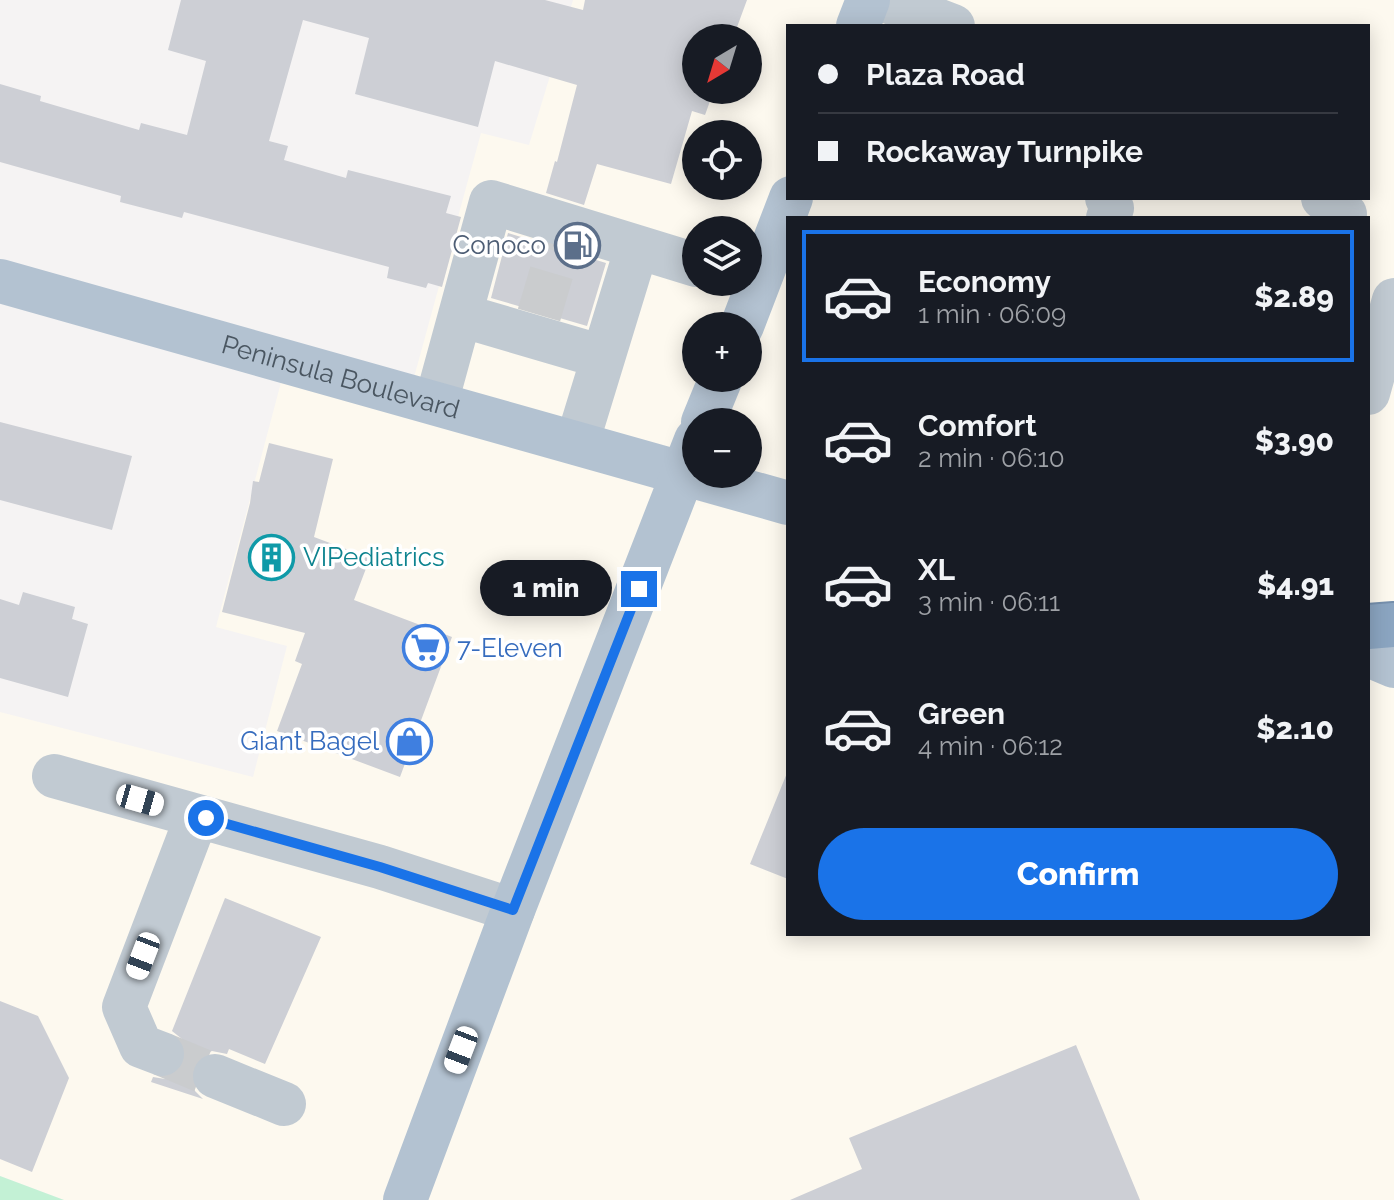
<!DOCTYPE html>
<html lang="en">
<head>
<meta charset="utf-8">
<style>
	body { margin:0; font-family:Raleway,sans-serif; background:#242831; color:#f1f3f6; height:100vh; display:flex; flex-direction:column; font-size:30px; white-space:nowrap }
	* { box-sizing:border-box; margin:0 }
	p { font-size:26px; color:#9ea1a6 }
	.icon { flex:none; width:44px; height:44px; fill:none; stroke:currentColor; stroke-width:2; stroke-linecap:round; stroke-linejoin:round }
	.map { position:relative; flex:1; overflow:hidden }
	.side { position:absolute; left:786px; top:216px; width:584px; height:720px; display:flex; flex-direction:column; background:#171b24; border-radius:0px; box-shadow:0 4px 20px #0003 }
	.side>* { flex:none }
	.top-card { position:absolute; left:786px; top:24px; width:584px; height:176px; border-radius:0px; box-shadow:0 4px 20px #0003; display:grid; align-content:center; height:176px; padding:0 32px; background:#171b24 }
	.needle { width:52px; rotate:218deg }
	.tools { position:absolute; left:682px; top:24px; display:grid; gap:16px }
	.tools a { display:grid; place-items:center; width:80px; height:80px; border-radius:50%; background:#171b24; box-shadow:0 4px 20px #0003; font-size:40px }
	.end { position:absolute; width:36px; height:36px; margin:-18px; border:10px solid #1a73e8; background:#fff; box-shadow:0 0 0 4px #fff }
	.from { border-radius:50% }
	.bubble { position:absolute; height:56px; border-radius:28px; background:#171b24; box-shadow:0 4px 20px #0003; font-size:26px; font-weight:800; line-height:56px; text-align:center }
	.car { position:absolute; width:24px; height:48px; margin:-24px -12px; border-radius:10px; box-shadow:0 0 6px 2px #0007; background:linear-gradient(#fff 24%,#345 0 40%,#fff 0 76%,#345 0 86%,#fff 0) }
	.top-card b { display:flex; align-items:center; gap:28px; height:76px; font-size:30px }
	.top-card b+b { border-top:2px solid #363941 }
	.top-card i { width:20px; height:20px; background:#f1f3f6 }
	ul { padding:14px 0 0; list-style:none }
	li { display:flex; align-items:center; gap:24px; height:132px; margin:0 16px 12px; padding:0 16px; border:4px solid transparent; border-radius:0px }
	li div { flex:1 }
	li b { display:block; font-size:30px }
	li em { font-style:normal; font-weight:800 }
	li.active { border-color:#1a73e8 }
	li>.icon { width:72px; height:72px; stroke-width:1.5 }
	.action { display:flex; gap:16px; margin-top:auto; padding:16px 32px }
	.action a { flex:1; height:92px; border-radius:48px; background:#1a73e8; color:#fff; font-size:32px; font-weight:800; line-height:92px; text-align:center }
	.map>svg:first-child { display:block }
</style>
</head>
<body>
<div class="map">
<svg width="1394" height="1200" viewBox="0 0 1394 1200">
	<rect width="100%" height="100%" fill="#f5f3f3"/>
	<!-- commercial -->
	<path fill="#fdf9ef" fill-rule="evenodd" d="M573 0H1394V1200H64L0 1176V712L253 777 287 646 216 627 288 356 410 392 481 133 529 145ZM788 26H1368V198H788ZM696 38H748V90H696ZM696 134H748V186H696ZM788 218H1368V934H788ZM696 230H748V282H696ZM696 326H748V378H696ZM696 422H748V474H696Z"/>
	<!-- green -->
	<path fill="#c3f1d5" d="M0 1176 64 1200H0Z"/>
	<!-- building -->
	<path fill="#cdcfd5" d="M181 0H545L583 10 585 0H747L733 38H696V90H714L705 115 692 111 671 184 597 164 584 205 546 193 555 161 557 162 577 85 495 61 478 127 355 94 369 38 303 20 269 141 288 146 284 160 346 178 348 170 451 196 446 213 461 217 442 287 428 283 426 288 387 278 389 267 184 212 182 218 120 202 121 196 0 162V84L41 96 40 101 139 130 141 123 187 135 206 61 168 50Z
		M508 233 606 263 587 326 491 298Z
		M0 422 132 456 112 530 0 500Z
		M269 443 333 459 314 537 370 558 354 600 452 637 400 777 277 731 302 664 295 661 305 633 222 612 250 503 253 481 259 482Z
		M23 592 75 607 72 619 88 624 68 697 0 678V599L19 605Z
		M787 773 788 774V879L750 864Z
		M225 898 321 937 265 1064 229 1049 227 1054 212 1051 200 1056 192 1066 190 1079 195 1091 203 1099 151 1082 153 1077 165 1079 177 1074 185 1064 186 1049 182 1039 172 1031Z
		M0 1001 38 1016 69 1078 32 1172 0 1159Z
		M1076 1045 1140 1200H790L862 1169 849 1138Z"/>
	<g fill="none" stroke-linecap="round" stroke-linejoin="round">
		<!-- minor-tunnel -->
		<path stroke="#caccce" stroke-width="44" stroke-dasharray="44 22" stroke-linecap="butt" d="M539 315 560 244
			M162 1054 215 1076"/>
		<defs>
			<path id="highway" d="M1368 627 1394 625"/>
		</defs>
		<!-- highway casing -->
		<use href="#highway" stroke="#7690ad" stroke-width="48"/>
		<!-- minor -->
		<path stroke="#c1cad2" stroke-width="44" d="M884 0 953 26
			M1107 198 1112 208 1108 218
			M1323 198 1345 214
			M460 315 603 357
			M1368 393 1394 300
			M436 403 491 202 696 265
			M577 443 637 247
			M54 776 380 867 513 910
			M162 1054 141 1046 124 1007 197 816
			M215 1076 284 1104"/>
		<!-- major -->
		<g stroke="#b3c2d1" stroke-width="44">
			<path d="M858 26 868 0"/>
			<path id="s1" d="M0 281 788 503"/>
			<path d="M742 326 791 198"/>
			<path d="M703 422 721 378"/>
			<path d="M1368 655 1394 666"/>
			<path d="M405 1200 513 910 696 440"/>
		</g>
		<!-- highway -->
		<use href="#highway" stroke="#8ba5c1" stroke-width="44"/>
	</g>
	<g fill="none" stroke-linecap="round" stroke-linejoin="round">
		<!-- route -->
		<path stroke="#1a73e8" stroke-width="10" d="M206 818 380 867 513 910 639 589"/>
	</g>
	<!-- icons -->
	<defs>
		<symbol id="fuel-ring" viewBox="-11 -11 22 22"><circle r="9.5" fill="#fff" stroke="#5c6f8a" stroke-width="1.5"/><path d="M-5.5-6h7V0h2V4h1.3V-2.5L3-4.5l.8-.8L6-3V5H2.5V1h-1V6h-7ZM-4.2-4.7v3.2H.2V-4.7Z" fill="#5c6f8a"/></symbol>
		<symbol id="building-ring" viewBox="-11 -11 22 22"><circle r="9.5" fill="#fff" stroke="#0f9aa8" stroke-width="1.5"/><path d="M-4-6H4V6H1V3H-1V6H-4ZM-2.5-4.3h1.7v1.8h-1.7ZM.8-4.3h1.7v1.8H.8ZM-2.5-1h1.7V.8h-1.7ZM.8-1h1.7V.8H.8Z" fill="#0f9aa8"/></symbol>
		<symbol id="supermarket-ring" viewBox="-11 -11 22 22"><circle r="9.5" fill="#fff" stroke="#3f7fe0" stroke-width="1.5"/><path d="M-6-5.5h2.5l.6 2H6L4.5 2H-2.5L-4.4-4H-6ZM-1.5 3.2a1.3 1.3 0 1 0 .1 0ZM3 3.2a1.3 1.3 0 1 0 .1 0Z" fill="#3f7fe0"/></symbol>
		<symbol id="shop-ring" viewBox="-11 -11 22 22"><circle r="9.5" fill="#fff" stroke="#3f7fe0" stroke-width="1.5"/><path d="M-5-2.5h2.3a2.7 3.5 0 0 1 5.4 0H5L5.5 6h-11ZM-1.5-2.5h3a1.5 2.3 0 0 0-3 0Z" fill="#3f7fe0"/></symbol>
	</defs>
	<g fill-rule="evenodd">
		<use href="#fuel-ring" x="552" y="220" width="51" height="51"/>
		<use href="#building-ring" x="246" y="532" width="51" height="51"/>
		<use href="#supermarket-ring" x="400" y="622" width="51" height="51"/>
		<use href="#shop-ring" x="384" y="716" width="51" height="51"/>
	</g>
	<g text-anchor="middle" stroke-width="7" stroke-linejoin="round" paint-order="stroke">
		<!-- service labels -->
		<g font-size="26" fill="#4e5e75" stroke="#fff" text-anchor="end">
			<text x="546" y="254">Conoco</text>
		</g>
		<!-- street labels -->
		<g font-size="26" fill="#4a5661" stroke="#fff">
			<text dy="9" stroke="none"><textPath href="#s1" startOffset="354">Peninsula Boulevard</textPath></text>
		</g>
		<!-- culture labels -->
		<g font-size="26" fill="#0d838f" stroke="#fff" text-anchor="start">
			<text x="303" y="566">VIPediatrics</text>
		</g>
		<!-- shop labels -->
		<g font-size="26" fill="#366cbe" stroke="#fff" text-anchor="start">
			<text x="457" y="657">7-Eleven</text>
			<text x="379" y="750" text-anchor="end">Giant Bagel</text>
		</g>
	</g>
</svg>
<div class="tools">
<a><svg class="needle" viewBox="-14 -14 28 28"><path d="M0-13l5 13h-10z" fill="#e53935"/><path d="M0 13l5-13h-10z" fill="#9ea1a6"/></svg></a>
<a><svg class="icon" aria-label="locate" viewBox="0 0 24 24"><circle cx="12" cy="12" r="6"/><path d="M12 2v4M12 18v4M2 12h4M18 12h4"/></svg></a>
<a><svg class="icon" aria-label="layers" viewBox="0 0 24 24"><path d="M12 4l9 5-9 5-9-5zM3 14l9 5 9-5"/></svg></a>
<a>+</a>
<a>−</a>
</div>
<i class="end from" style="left:206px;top:818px"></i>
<i class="end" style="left:639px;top:589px"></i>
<div class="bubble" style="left:480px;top:560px;width:132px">1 min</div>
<i class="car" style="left:140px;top:800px;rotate:106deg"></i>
<i class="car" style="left:143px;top:956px;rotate:201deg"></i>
<i class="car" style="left:461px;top:1050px;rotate:201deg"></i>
<div class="top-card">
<b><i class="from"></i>Plaza Road</b>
<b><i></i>Rockaway Turnpike</b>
</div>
<section class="side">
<ul>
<li class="active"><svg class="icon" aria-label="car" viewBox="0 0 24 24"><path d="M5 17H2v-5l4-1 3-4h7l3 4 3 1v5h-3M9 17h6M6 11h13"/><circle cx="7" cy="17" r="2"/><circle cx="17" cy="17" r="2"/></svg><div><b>Economy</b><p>1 min · 06:09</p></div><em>$2.89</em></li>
<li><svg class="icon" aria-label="car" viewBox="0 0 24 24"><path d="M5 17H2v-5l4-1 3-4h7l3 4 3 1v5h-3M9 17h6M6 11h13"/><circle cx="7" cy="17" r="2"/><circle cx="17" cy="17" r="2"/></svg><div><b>Comfort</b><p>2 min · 06:10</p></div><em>$3.90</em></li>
<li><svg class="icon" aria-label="car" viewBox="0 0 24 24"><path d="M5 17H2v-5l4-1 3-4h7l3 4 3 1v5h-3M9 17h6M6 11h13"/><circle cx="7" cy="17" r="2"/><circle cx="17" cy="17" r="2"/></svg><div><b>XL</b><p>3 min · 06:11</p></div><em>$4.91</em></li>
<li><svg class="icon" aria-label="car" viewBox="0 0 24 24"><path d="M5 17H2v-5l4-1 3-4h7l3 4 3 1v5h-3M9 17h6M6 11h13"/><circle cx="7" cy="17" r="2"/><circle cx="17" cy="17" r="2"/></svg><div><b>Green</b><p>4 min · 06:12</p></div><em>$2.10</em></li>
</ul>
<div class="action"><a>Confirm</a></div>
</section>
</div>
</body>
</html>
